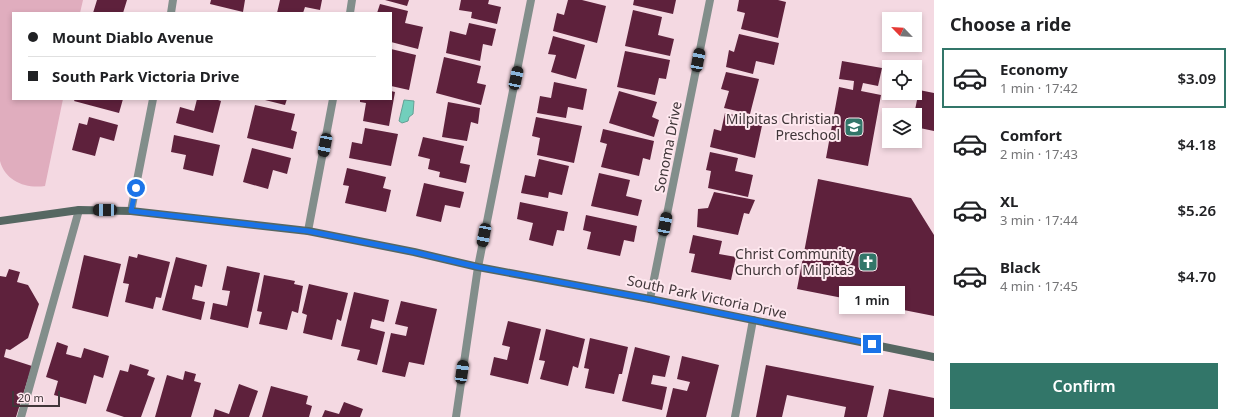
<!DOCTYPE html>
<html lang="en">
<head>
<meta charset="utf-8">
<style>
	body { margin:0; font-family:"Noto Sans",sans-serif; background:#f2f2f2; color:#202124; height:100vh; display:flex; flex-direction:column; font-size:15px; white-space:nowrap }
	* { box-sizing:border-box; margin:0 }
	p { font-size:13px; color:#757577 }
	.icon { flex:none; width:22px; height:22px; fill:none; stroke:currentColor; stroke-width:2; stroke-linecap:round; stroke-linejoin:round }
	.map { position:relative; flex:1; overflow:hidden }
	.sheet { display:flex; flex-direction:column; background:#fff; width:300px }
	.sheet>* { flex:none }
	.top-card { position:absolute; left:12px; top:12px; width:380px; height:88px; border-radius:0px; box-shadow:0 2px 6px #0003; display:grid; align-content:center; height:88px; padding:0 16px; background:#fff }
	.needle { width:26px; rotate:295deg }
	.tools { position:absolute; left:882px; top:12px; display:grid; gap:8px }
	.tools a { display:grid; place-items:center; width:40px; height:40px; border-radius:0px; background:#fff; box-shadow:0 2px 6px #0003; font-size:20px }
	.scale { position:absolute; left:12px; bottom:10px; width:48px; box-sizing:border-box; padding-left:4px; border:2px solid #403639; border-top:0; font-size:11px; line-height:14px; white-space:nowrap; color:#403639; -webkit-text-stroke:3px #fee8ef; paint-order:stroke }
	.end { position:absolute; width:18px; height:18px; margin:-9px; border:5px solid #1a73e8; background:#fff; box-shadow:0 0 0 2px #fff }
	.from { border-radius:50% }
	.bubble { position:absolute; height:28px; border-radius:0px; background:#fff; box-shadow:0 2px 6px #0003; font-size:13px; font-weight:600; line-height:28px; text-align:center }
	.car { position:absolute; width:12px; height:24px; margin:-12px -6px; border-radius:5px; box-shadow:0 0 3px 1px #0007; background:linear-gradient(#222 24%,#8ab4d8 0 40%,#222 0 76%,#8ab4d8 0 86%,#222 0) }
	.top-card b { display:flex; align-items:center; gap:14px; height:38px; font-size:15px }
	.top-card b+b { border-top:1px solid #e0e0e0 }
	.top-card i { width:10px; height:10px; background:#202124 }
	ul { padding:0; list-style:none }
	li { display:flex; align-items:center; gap:12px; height:60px; margin:0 8px 6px; padding:0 8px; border:2px solid transparent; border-radius:0px }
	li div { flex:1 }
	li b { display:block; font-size:15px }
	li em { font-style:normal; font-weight:600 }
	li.on { border-color:#327669 }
	li>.icon { width:36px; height:36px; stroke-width:1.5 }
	h2 { padding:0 16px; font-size:18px; line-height:48px }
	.cta { display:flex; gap:8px; margin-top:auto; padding:8px 16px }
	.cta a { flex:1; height:46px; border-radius:0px; background:#327669; color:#fff; font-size:16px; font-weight:600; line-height:46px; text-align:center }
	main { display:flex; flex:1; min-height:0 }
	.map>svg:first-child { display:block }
</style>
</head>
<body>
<main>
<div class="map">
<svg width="934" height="417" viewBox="0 0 934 417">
	<rect width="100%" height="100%" fill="#f4d9e2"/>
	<!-- green -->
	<path fill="#e0adbe" d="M0 0H83L80 13H13V99H63L45 186C26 189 5 181 0 161Z"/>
	<!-- water -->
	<path fill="#72cfbc" stroke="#63a195" d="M404 100 414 101 413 114 409 117 408 121 402 123 399 121Z"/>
	<!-- building -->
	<path fill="#5e213c" d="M97 0H127L123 13H93Z
		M211 0H245L243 12 210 4Z
		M280 0H322L320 10 305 7 303 13H277Z
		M385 0H409L407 6Z
		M461 0H489L488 4 501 7 497 24 471 18 472 12 459 10Z
		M568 0H582L606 6 597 43 553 31 557 13 564 15Z
		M634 0H676L673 14 633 5Z
		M739 0H778L786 2 778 38 741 29 745 13 737 11Z
		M380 4 408 11 405 23 423 27 418 49 391 42V13H377Z
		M633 10 662 17 658 35 674 39 670 56 625 46Z
		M469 23 496 29 492 46 483 44 480 61 446 53 450 31 466 35Z
		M739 34 779 43 774 65 756 61 753 74 726 67 729 50 734 52Z
		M553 36 585 45 576 79 551 72 556 55 548 54Z
		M391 49 416 55 409 90 391 86Z
		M625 51 670 60 666 79 659 78 655 95 617 87Z
		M444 57 481 66 477 83 486 85 481 105 436 93Z
		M842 61 882 68 878 86 863 83 861 91 881 95 868 166 826 158 839 87 853 90 854 81 839 79Z
		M726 72 759 79 750 114 724 108 729 91 721 89Z
		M554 82 587 89 583 110 568 107 566 118 537 113 540 96 551 98Z
		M919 90 934 93V131L915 127 914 115Z
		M391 91 395 92 389 126 363 121 366 103 360 102V99H391Z
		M619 91 657 102 652 117 659 120 654 137 609 123Z
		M75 99H123L119 113 74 101Z
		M197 99H215L221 101 213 133 176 123 180 107 194 111Z
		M261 99H287L285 105Z
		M448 102 480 108 478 124 471 122 467 141 442 137Z
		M255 105 295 114 291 130 297 132 293 149 247 138Z
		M725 113 763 121 755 158 710 147 714 129 721 131Z
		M89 117 118 125 114 141 100 137 95 156 72 150 79 123 87 125Z
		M536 117 582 126 574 163 537 155 540 138 532 136Z
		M365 128 398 134 391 166 349 158 352 142 362 144Z
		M603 129 654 141 650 160 643 158 639 176 601 167 607 144 600 142Z
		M174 135 220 145 213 176 183 169 186 155 171 152Z
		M423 137 464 146 460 163 470 165 466 183 439 177 440 172 428 169 430 159 418 156Z
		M252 148 291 158 287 174 273 170 268 189 243 182Z
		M710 152 738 158 735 171 753 175 748 197 708 188 711 171 706 170Z
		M539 159 569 166 562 195 549 192 548 198 521 193 525 175 535 177Z
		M347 168 386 177 383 188 391 190 386 212 345 203 349 186 343 185Z
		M599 173 630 180 626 196 642 200 638 216 591 206Z
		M818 179 911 198 934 235V316L797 289Z
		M424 183 464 192 460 208 445 205 441 222 416 216Z
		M714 192 755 200 749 214 744 213 738 235 697 227 698 209 708 208Z
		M520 202 568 212 564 231 557 230 553 246 529 240 533 223 517 219Z
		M586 215 637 226 634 242 624 240 620 256 587 249 591 232 583 230Z
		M693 235 722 241 719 254 736 257 731 280 691 272 695 254 689 253Z
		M138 254 170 262 161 298 156 297 153 309 125 302 129 284 123 283 129 256 137 258Z
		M84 255 121 264 108 317 72 308Z
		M176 257 207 265 202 287 195 285 192 299 205 302 201 320 162 310Z
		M227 266 260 273 248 328 210 319 213 303 227 306 230 291 222 290Z
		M9 269 20 272 17 282 28 285 39 304 28 338 10 350 6 349 4 357 32 366 16 417H0V276L6 277Z
		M264 275 295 281 294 284 303 286 298 313 292 311 287 330 259 324 262 312 257 311Z
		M309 284 348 293 341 321 337 319 332 340 303 333 307 315 302 313Z
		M354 292 389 300 384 322 372 319 370 328 385 332 377 365 357 360 360 350 341 346Z
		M401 301 437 309 424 365 409 362 405 377 382 372 391 333 406 336 408 327 395 324Z
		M508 321 541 329 528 384 490 375 494 357 507 360 510 347 502 345Z
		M546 329 585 339 578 368 573 366 568 386 540 379 545 361 539 360Z
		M590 338 628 347 622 374H619L614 394 585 388 589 369 584 368Z
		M57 342 68 346 66 354 81 358 84 348 109 356 103 378 94 375 86 404 54 395 58 381 46 377Z
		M635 347 670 356 665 377 653 375 651 384 667 387 662 410 622 401Z
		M682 356 719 365 706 417H666L673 388 687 391 690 382 677 379Z
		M130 364 149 370 147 375 155 378 141 417H124L106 411 120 370 128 372Z
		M766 365 874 386 867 417H844L846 407 787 395 782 417H756Z
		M185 371 196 374 194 381 201 383 191 417H155L167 375 183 380Z
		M239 384 258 391 249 417H213L215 409 229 414Z
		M271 386 308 396 306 404 312 406 309 417H262Z
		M889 389 934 398V417H883Z
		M344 402 363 409 360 417H322L325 410 339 414Z"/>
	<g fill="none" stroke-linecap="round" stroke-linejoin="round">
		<!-- service -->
		<path stroke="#828e8b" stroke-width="8" d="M21 417 79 210
			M735 417 753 320"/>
		<!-- minor -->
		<path stroke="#828e8b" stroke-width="8" d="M171 13 173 0
			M350 13 352 0
			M131 211 153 99
			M308 231 333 99
			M650 299 710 0
			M456 417 478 267 531 0"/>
		<!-- secondary -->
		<path stroke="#566762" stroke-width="8" d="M0 221 79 210 131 211 308 231 414 252 478 267 650 299 934 357"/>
	</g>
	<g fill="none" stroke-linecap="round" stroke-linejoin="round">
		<!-- route -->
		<path stroke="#1a73e8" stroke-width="5" d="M136 188 131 211 308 231 414 252 478 267 650 299 872 344"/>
	</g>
	<!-- icons -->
	<defs>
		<symbol id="school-square" viewBox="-11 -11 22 22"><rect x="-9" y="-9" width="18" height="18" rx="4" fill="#327669" stroke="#fee8ef"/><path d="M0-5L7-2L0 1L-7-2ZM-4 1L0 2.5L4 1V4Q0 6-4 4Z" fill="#fff"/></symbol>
		<symbol id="church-square" viewBox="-11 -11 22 22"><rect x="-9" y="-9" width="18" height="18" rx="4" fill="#327669" stroke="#fee8ef"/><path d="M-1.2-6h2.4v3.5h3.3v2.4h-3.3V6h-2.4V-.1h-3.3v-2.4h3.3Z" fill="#fff"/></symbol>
	</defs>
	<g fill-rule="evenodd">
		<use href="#school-square" x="843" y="116" width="22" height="22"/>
		<use href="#church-square" x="857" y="251" width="22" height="22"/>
	</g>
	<g text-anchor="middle" stroke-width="4" stroke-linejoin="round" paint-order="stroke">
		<!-- poi labels -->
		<g font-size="14" fill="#403639" stroke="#fee8ef" text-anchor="end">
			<text x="840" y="124">Milpitas Christian<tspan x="840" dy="16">Preschool</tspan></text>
			<text x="854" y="259">Christ Community<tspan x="854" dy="16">Church of Milpitas</tspan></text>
		</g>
		<!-- street labels -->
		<g font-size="14" fill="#403639" stroke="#fee8ef">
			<text transform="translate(668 147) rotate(-79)" y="5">Sonoma Drive</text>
			<text transform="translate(707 297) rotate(12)" y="5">South Park Victoria Drive</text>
		</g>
	</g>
</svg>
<div class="tools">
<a><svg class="needle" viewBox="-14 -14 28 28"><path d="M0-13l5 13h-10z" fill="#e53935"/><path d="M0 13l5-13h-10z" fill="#757577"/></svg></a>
<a><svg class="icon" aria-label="locate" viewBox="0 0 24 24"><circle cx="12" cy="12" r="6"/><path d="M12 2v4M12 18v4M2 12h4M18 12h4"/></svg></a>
<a><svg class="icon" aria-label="layers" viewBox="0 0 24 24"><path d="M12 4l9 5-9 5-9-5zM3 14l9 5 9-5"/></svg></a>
</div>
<div class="scale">20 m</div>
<i class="end from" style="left:136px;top:188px"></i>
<i class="end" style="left:872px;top:344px"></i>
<div class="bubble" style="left:839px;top:286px;width:66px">1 min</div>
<i class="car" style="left:698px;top:60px;rotate:11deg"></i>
<i class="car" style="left:516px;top:78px;rotate:12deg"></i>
<i class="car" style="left:325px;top:145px;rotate:191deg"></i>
<i class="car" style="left:105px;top:210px;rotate:270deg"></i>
<i class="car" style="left:665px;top:224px;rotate:11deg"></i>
<i class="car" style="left:484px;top:235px;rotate:191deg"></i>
<i class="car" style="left:462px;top:372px;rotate:8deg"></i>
<div class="top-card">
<b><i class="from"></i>Mount Diablo Avenue</b>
<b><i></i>South Park Victoria Drive</b>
</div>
</div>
<section class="sheet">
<h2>Choose a ride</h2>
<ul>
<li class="on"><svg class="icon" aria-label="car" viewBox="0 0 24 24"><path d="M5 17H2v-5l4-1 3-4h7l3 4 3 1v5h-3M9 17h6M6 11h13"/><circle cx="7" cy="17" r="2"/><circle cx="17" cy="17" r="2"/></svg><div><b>Economy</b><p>1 min · 17:42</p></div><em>$3.09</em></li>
<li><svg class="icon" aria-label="car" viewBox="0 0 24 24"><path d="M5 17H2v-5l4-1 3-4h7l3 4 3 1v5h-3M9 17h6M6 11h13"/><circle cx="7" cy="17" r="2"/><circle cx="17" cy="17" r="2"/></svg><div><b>Comfort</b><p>2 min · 17:43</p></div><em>$4.18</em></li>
<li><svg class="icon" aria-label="car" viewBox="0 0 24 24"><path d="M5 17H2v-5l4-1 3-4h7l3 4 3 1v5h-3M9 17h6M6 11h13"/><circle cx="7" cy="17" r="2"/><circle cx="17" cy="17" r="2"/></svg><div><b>XL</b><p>3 min · 17:44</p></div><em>$5.26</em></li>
<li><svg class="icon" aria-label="car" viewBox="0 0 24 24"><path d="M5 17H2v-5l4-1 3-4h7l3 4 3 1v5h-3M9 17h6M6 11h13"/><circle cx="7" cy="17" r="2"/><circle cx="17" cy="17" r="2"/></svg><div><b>Black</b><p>4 min · 17:45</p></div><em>$4.70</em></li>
</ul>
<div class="cta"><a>Confirm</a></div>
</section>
</main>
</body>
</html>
